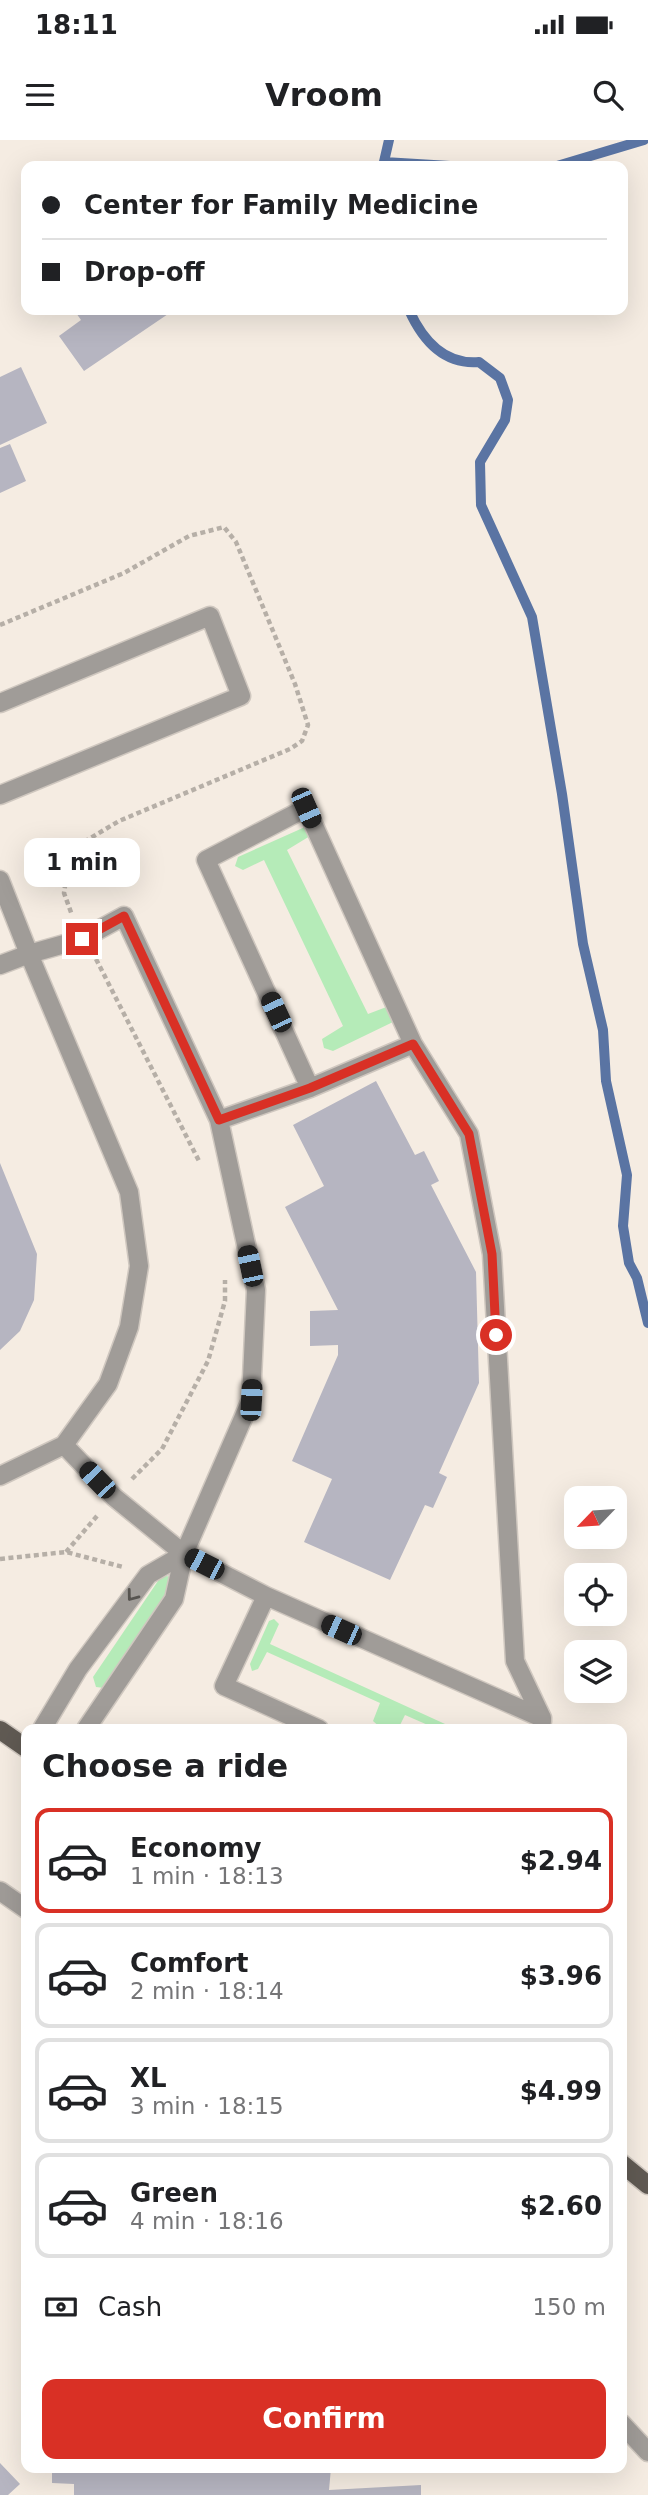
<!DOCTYPE html>
<html lang="en">
<head>
<meta charset="utf-8">
<style>
	body { margin:0; font-family:"DejaVu Sans",sans-serif; background:#f6f6f6; color:#202124; height:100vh; display:flex; flex-direction:column; font-size:26px; white-space:nowrap }
	* { box-sizing:border-box; margin:0 }
	p { font-size:23px; color:#757577 }
	.icon { flex:none; width:38px; height:38px; fill:none; stroke:currentColor; stroke-width:2; stroke-linecap:round; stroke-linejoin:round }
	.map { position:relative; flex:1; overflow:hidden }
	.drawer { position:absolute; left:21px; top:1584px; width:606px; height:749px; display:flex; flex-direction:column; background:#fff; border-radius:14px; box-shadow:0 7px 28px #0002 }
	.drawer>* { flex:none }
	.top-card { position:absolute; left:21px; top:21px; width:607px; height:154px; border-radius:14px; box-shadow:0 7px 28px #0002; display:grid; align-content:center; height:154px; padding:0 21px; background:#fff }
	.needle { width:46px; rotate:245deg }
	.controls { position:absolute; left:564px; top:1346px; display:grid; gap:14px }
	.controls a { display:grid; place-items:center; width:63px; height:63px; border-radius:14px; background:#fff; box-shadow:0 7px 28px #0002; font-size:35px }
	.end { position:absolute; width:32px; height:32px; margin:-16px; border:9px solid #d93025; background:#fff; box-shadow:0 0 0 4px #fff }
	.from { border-radius:50% }
	.bubble { position:absolute; height:49px; border-radius:14px; background:#fff; box-shadow:0 7px 28px #0002; font-size:23px; font-weight:700; line-height:49px; text-align:center }
	.car { position:absolute; width:21px; height:42px; margin:-21px -10px; border-radius:9px; box-shadow:0 0 5px 2px #0007; background:linear-gradient(#222 24%,#8ab4d8 0 40%,#222 0 76%,#8ab4d8 0 86%,#222 0) }
	.top-card b { display:flex; align-items:center; gap:24px; height:66px; font-size:26px }
	.top-card b+b { border-top:2px solid #e0e0e0 }
	.top-card i { width:18px; height:18px; background:#202124 }
	ul { padding:0; list-style:none }
	li { display:flex; align-items:center; gap:21px; height:105px; margin:0 14px 10px; padding:0 7px; border:4px solid #e0e0e0; border-radius:14px }
	li div { flex:1 }
	li b { display:block; font-size:26px }
	li em { font-style:normal; font-weight:700 }
	li.selected { border-color:#d93025 }
	li>.icon { width:63px; height:63px; stroke-width:1.5 }
	h2 { padding:0 21px; font-size:32px; line-height:84px }
	.pay { display:flex; align-items:center; gap:18px; height:77px; padding:0 21px; font-size:26px }
	.pay p { margin-inline-start:auto }
	.primary-button { display:flex; gap:14px; margin-top:auto; padding:14px 21px }
	.primary-button a { flex:1; height:80px; border-radius:14px; background:#d93025; color:#fff; font-size:28px; font-weight:700; line-height:80px; text-align:center }
	.status { display:flex; justify-content:space-between; align-items:center; height:49px; padding:0 35px; background:#fff; direction:ltr }
	.status svg { height:19px; fill:currentColor }
	header { display:flex; justify-content:space-between; align-items:center; height:91px; padding:0 21px; background:#fff; font-size:32px; font-weight:700 }
	.map>svg:first-child { display:block }
</style>
</head>
<body>
<div class="status"><b>18:11</b><svg viewBox="0 0 49 12"><path d="M0 12V9h3v3zM5 12V6h3v6zM10 12V3h3v9zM15 12V0h3v12zM26 1h20v11H26zM47 4h2v5h-2z"/></svg></div>
<header><svg class="icon" aria-label="menu" viewBox="0 0 24 24"><path d="M4 6h16M4 12h16M4 18h16"/></svg>Vroom<svg class="icon" aria-label="search" viewBox="0 0 24 24"><circle cx="10" cy="10" r="6"/><path d="M15 15l6 6"/></svg></header>
<div class="map">
<svg width="648" height="2355" viewBox="0 0 648 2355">
	<rect width="100%" height="100%" fill="#f5ece2"/>
	<!-- green -->
	<path fill="#b5ebb8" d="M305 687 310 696 287 710 368 874 389 866 393 882 333 911 324 908 322 899 343 886 264 720 243 730 235 726 238 717Z
		M167 1436 172 1438 174 1448 104 1548 96 1547 93 1537 160 1438Z
		M274 1479 279 1484 270 1504 456 1589H437L405 1575 398 1589H382L373 1581 380 1563 267 1512 258 1529 252 1531 250 1524 269 1481Z"/>
	<g fill="none" stroke-linecap="round" stroke-linejoin="round">
		<!-- stream -->
		<path stroke="#5a74a3" stroke-width="10" d="M384 22 450 26
			M383 26 389 0
			M557 26 644 0
			M409 170C423 201 444 225 479 222L500 238 508 260 505 280 480 322 481 365 532 477 562 654 583 804 603 890 606 941 627 1035 623 1086 629 1123 637 1138 648 1183"/>
	</g>
	<!-- building -->
	<path fill="#b6b5c1" d="M74 170H174L84 231 59 196 81 180Z
		M21 227 47 283 0 305V237Z
		M10 304 26 341 0 353V308Z
		M376 941 415 1015 424 1011 439 1041 431 1045 476 1132 479 1243 439 1333 447 1337 433 1368 425 1365 390 1440 304 1402 332 1339 292 1321 338 1215V1205L310 1206V1171L338 1170 285 1067 324 1046 293 985Z
		M0 1023 37 1114 34 1160 20 1191 0 1210Z
		M0 2323 20 2344 8 2355H0Z
		M52 2328H331L329 2350 421 2345V2355H74V2344L52 2343Z"/>
	<g fill="none" stroke-linecap="round" stroke-linejoin="round">
		<defs>
			<path id="minor" d="M0 563 210 476 241 556 0 655
				M0 740 29 814 0 825
				M310 948 206 720 306 668 413 904 469 994 492 1114 515 1521 542 1578
				M219 980 310 948 413 904
				M64 1305 114 1357 184 1414 266 1456 542 1578V1582
				M0 1336 64 1305 108 1244 129 1187 139 1126 129 1052 29 814 82 799 124 776 219 980 256 1150 251 1260 184 1414 174 1459 86 1589
				M266 1456 224 1546 319 1589
				M42 1589 78 1529 148 1435 184 1414
				M0 1751 26 1769
				M621 2283 648 2312"/>
			<path id="major" d="M0 1590 26 1608
				M621 2023 648 2045"/>
		</defs>
		<!-- minor casing -->
		<use href="#minor" stroke="#cfc7bf" stroke-width="21"/>
		<!-- major casing -->
		<use href="#major" stroke="#cfc7bf" stroke-width="21"/>
		<!-- path -->
		<path stroke="#b6afa7" stroke-width="4.5" stroke-dasharray="5 3.5" stroke-linecap="butt" d="M0 485 124 433 189 396 224 387 236 402 295 544 308 585 302 601 290 609 119 681 84 702 67 733 64 753 72 775
			M96 819 200 1023
			M132 1339 162 1309 208 1221 225 1161V1140
			M66 1412 97 1376
			M0 1419 66 1412 123 1427"/>
		<!-- minor -->
		<use href="#minor" stroke="#a09c98" stroke-width="18"/>
		<!-- major -->
		<use href="#major" stroke="#605a53" stroke-width="18"/>
	</g>
	<!-- one-way arrows -->
	<defs><path id="oneway-chevron" d="M-2-3.5L2.5 0L-2 3.5" fill="none" stroke-width="1.6" stroke-linecap="round" stroke-linejoin="round" transform="scale(1.75)"/></defs>
	<use stroke="#575450" href="#oneway-chevron" transform="translate(132 1456) rotate(127)"/>
	<g fill="none" stroke-linecap="round" stroke-linejoin="round">
		<!-- route -->
		<path stroke="#d93025" stroke-width="9" d="M82 799 124 776 219 980 310 948 413 904 469 994 492 1114 496 1195"/>
	</g>
</svg>
<div class="controls">
<a><svg class="needle" viewBox="-14 -14 28 28"><path d="M0-13l5 13h-10z" fill="#e53935"/><path d="M0 13l5-13h-10z" fill="#757577"/></svg></a>
<a><svg class="icon" aria-label="locate" viewBox="0 0 24 24"><circle cx="12" cy="12" r="6"/><path d="M12 2v4M12 18v4M2 12h4M18 12h4"/></svg></a>
<a><svg class="icon" aria-label="layers" viewBox="0 0 24 24"><path d="M12 4l9 5-9 5-9-5zM3 14l9 5 9-5"/></svg></a>
</div>
<i class="end from" style="left:496px;top:1195px"></i>
<i class="end" style="left:82px;top:799px"></i>
<div class="bubble" style="left:24px;top:698px;width:116px">1 min</div>
<i class="car" style="left:306px;top:668px;rotate:156deg"></i>
<i class="car" style="left:276px;top:872px;rotate:335deg"></i>
<i class="car" style="left:250px;top:1126px;rotate:348deg"></i>
<i class="car" style="left:251px;top:1260px;rotate:3deg"></i>
<i class="car" style="left:97px;top:1340px;rotate:316deg"></i>
<i class="car" style="left:204px;top:1424px;rotate:297deg"></i>
<i class="car" style="left:341px;top:1490px;rotate:294deg"></i>
<div class="top-card">
<b><i class="from"></i>Center for Family Medicine</b>
<b><i></i>Drop-off</b>
</div>
<section class="drawer">
<h2>Choose a ride</h2>
<ul>
<li class="selected"><svg class="icon" aria-label="car" viewBox="0 0 24 24"><path d="M5 17H2v-5l4-1 3-4h7l3 4 3 1v5h-3M9 17h6M6 11h13"/><circle cx="7" cy="17" r="2"/><circle cx="17" cy="17" r="2"/></svg><div><b>Economy</b><p>1 min · 18:13</p></div><em>$2.94</em></li>
<li><svg class="icon" aria-label="car" viewBox="0 0 24 24"><path d="M5 17H2v-5l4-1 3-4h7l3 4 3 1v5h-3M9 17h6M6 11h13"/><circle cx="7" cy="17" r="2"/><circle cx="17" cy="17" r="2"/></svg><div><b>Comfort</b><p>2 min · 18:14</p></div><em>$3.96</em></li>
<li><svg class="icon" aria-label="car" viewBox="0 0 24 24"><path d="M5 17H2v-5l4-1 3-4h7l3 4 3 1v5h-3M9 17h6M6 11h13"/><circle cx="7" cy="17" r="2"/><circle cx="17" cy="17" r="2"/></svg><div><b>XL</b><p>3 min · 18:15</p></div><em>$4.99</em></li>
<li><svg class="icon" aria-label="car" viewBox="0 0 24 24"><path d="M5 17H2v-5l4-1 3-4h7l3 4 3 1v5h-3M9 17h6M6 11h13"/><circle cx="7" cy="17" r="2"/><circle cx="17" cy="17" r="2"/></svg><div><b>Green</b><p>4 min · 18:16</p></div><em>$2.60</em></li>
</ul>
<div class="pay"><svg class="icon" aria-label="cash" viewBox="0 0 24 24"><path d="M3 7h18v10H3z"/><circle cx="12" cy="12" r="2"/></svg>Cash<p>150 m</p></div>
<div class="primary-button"><a>Confirm</a></div>
</section>
</div>
</body>
</html>
